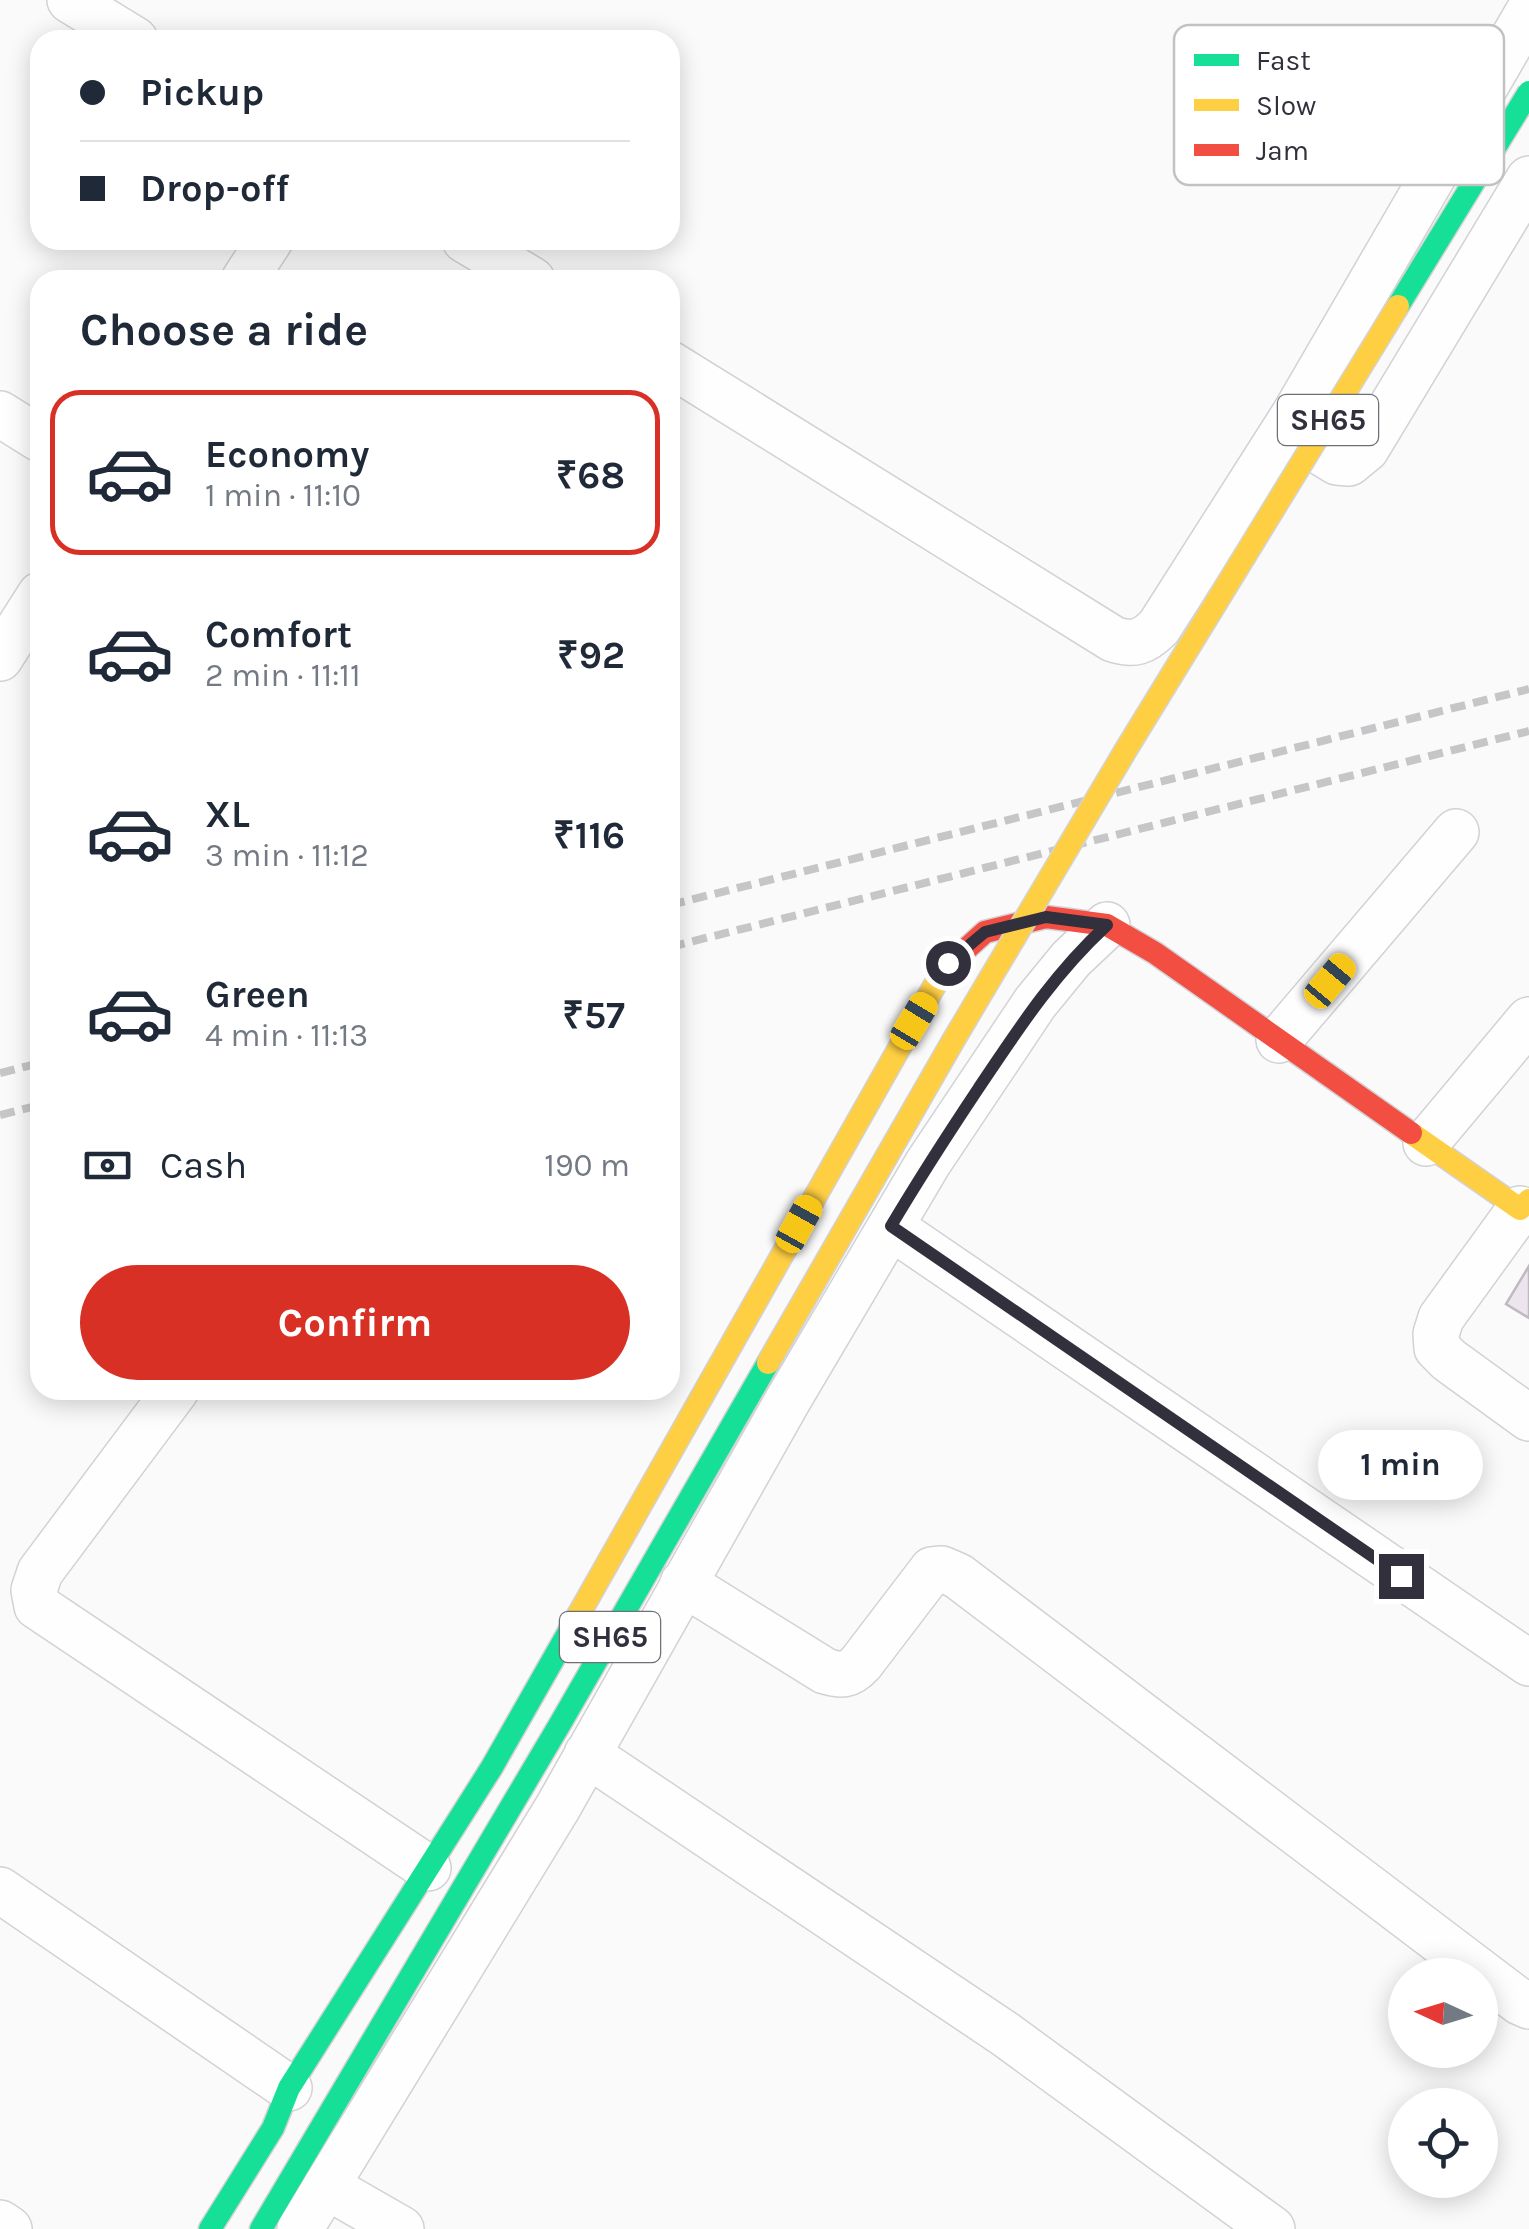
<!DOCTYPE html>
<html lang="en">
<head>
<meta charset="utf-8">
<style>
	body { margin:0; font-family:Karla,sans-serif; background:#f6f6f7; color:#1f2937; height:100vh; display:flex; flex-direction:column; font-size:38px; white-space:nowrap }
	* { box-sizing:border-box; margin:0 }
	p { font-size:32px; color:#747a83 }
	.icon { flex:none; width:55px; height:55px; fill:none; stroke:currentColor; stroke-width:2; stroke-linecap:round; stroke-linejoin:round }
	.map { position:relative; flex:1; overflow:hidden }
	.side { position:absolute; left:30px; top:270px; width:650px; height:1130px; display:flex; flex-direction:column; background:#fff; border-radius:30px; box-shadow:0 5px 25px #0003 }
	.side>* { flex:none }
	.banner { position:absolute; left:30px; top:30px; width:650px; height:220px; border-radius:30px; box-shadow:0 5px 25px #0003; display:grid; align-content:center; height:220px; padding:0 50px; background:#fff }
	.needle { width:65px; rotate:274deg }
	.controls { position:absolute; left:1388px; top:1958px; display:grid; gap:20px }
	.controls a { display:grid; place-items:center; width:110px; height:110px; border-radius:50%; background:#fff; box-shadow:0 5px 25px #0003; font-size:50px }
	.end { position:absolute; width:45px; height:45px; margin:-22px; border:12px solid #32303c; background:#fff; box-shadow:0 0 0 5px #fff }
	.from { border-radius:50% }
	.bubble { position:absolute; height:70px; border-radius:35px; background:#fff; box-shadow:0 5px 25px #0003; font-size:32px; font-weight:700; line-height:70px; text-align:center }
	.car { position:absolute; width:30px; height:60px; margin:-30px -15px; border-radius:12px; box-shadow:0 0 8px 2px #0007; background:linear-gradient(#f5c518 24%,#345 0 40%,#f5c518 0 76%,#345 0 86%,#f5c518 0) }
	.banner b { display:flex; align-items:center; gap:35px; height:95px; font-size:38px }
	.banner b+b { border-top:2px solid #e0e1e3 }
	.banner i { width:25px; height:25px; background:#1f2937 }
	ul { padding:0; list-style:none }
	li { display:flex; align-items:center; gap:30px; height:165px; margin:0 20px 15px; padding:0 30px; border:5px solid transparent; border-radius:30px }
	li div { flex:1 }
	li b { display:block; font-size:38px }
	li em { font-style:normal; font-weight:700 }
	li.selected { border-color:#d93025 }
	li>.icon { width:90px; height:90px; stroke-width:1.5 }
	h2 { padding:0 50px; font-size:45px; line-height:120px }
	.pay { display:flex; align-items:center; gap:25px; height:110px; padding:0 50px; font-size:38px }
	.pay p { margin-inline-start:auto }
	.cta { display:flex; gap:20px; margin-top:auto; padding:20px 50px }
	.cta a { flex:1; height:115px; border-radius:60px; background:#d93025; color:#fff; font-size:40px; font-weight:700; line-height:115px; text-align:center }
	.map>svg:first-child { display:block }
</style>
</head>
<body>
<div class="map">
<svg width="1529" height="2229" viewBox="0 0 1529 2229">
	<rect width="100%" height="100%" fill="#fafafa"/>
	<!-- building -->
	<path fill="#ece5ee" stroke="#bebac0" stroke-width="2.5" d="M1529 1266V1318L1506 1304Z"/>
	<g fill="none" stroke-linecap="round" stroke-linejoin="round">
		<defs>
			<path id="street" d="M70 0 135 40
				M1529 11 1294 415 1295 436 1337 462 1349 463 1366 449 1529 179
				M465 240 532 280
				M244 280 270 240
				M670 364 1113 639C1134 646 1144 642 1159 627L1294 415
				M0 414 40 439
				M0 658 40 595
				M1279 1040 1456 832
				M1426 1143 1529 1020
				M1520 1209 1441 1318 1436 1334 1437 1348 1449 1360 1529 1418
				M891 1227 1529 1663
				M176 1390 40 1572 34 1590 37 1606 428 1868
				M683 1583 825 1671C842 1676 849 1676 861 1663L932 1570 942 1569 958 1576 1520 2002 1529 2006
				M587 1754 1005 2034 1272 2229
				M0 1890 289 2088
				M326 2186 401 2229
				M0 2223 9 2229
				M300 2229 558 1807 788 1400 928 1163 1035 1003 1071 959 1107 925"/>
			<path id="fast" d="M210 2229 273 2128 289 2088 492 1767 571 1628
				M261 2229 560 1724 768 1363"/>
			<path id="slow" d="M1411 1133 1520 1209 1529 1200
				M768 1363 953 1041
				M571 1628 944 969"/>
			<path id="jam" d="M944 969 985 932 1046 917 1107 925 1155 953 1411 1133"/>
		</defs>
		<!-- street casing -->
		<use href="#street" stroke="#d2d1d6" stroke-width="48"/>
		<!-- fast casing -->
		<use href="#fast" stroke="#d2d1d6" stroke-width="25"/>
		<!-- slow casing -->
		<use href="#slow" stroke="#d2d1d6" stroke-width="25"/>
		<!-- jam casing -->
		<use href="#jam" stroke="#d2d1d6" stroke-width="25"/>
		<!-- street -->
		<use href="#street" stroke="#fefefe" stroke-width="45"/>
		<!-- fast -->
		<use href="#fast" stroke="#16e098" stroke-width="22"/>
		<!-- slow -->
		<use href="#slow" stroke="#ffcf43" stroke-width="22"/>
		<!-- jam -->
		<use href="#jam" stroke="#f24e42" stroke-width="22"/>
		<!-- rail -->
		<path stroke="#c6c5c7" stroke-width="8" stroke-dasharray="15 8" stroke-linecap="butt" d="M670 905 1529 689
			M670 947 1529 731
			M0 1073 40 1063
			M0 1115 40 1105"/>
		<defs>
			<path id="fast-bridge" d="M1398 306 1529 92"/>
			<path id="slow-bridge" d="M953 1041 1127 748 1398 306"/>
		</defs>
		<!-- fast-bridge casing -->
		<use href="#fast-bridge" stroke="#d4d4d6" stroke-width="25" stroke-linecap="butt"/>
		<!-- slow-bridge casing -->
		<use href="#slow-bridge" stroke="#d4d4d6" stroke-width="25" stroke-linecap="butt"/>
		<!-- fast-bridge -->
		<use href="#fast-bridge" stroke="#16e098" stroke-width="22"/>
		<!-- slow-bridge -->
		<use href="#slow-bridge" stroke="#ffcf43" stroke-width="22"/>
	</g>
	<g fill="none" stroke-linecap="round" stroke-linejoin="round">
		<!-- route -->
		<path stroke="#32303c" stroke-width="12" d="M948 963 985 932 1046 917 1107 925C1053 975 1019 1028 978 1089 948 1134 919 1179 891 1226L1401 1576"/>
	</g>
	<g text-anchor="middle" stroke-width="8" stroke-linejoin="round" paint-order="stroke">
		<!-- shield labels -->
		<g fill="#fff" stroke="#706e76" stroke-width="2.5">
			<rect x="1278" y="395" width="100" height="50" rx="8"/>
			<rect x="560" y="1612" width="100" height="50" rx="8"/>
		</g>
		<g font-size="30" font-weight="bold" fill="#32303c">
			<text x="1328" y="430">SH65</text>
			<text x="610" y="1647">SH65</text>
		</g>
	</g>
	<!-- legend -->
	<rect x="1174" y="25" width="330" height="160" rx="15" fill="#fff" stroke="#c2c1c4" stroke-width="2.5"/>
	<rect x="1194" y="54" width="45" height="12" fill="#16e098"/>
	<rect x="1194" y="99" width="45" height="12" fill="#ffcf43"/>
	<rect x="1194" y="144" width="45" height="12" fill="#f24e42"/>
	<g font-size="28" fill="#32303c">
		<text x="1256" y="70">Fast</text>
		<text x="1256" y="115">Slow</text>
		<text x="1256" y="160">Jam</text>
	</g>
</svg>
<div class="controls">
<a><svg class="needle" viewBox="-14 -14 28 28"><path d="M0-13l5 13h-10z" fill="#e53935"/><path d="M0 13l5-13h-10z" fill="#747a83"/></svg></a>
<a><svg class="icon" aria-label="locate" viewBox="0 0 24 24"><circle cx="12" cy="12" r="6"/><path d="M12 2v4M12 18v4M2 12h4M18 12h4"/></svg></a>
</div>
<i class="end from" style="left:948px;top:963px"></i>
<i class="end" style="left:1401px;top:1576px"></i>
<div class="bubble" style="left:1318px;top:1430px;width:165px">1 min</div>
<i class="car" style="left:1330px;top:981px;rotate:40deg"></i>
<i class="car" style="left:914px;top:1021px;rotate:31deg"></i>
<i class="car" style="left:799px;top:1224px;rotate:29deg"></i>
<div class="banner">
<b><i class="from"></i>Pickup</b>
<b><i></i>Drop-off</b>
</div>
<section class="side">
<h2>Choose a ride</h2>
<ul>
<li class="selected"><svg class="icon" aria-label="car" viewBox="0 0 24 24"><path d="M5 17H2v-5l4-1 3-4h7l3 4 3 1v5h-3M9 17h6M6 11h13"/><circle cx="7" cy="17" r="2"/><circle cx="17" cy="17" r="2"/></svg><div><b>Economy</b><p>1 min · 11:10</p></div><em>₹68</em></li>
<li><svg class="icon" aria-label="car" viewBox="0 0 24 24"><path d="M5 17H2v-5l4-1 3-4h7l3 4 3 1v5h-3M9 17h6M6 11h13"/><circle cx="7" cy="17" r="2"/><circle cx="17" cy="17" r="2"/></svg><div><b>Comfort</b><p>2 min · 11:11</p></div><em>₹92</em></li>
<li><svg class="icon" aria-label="car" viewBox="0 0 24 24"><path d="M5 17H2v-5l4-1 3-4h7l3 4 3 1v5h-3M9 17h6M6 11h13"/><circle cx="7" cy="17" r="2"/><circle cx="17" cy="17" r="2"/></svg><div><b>XL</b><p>3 min · 11:12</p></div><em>₹116</em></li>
<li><svg class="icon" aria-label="car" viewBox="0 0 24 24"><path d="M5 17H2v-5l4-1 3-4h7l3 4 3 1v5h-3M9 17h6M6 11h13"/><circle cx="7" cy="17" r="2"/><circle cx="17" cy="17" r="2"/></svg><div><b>Green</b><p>4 min · 11:13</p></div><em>₹57</em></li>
</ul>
<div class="pay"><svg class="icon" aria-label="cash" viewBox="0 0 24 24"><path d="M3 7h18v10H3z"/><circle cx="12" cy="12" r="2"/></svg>Cash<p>190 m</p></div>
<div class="cta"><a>Confirm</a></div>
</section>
</div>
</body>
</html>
